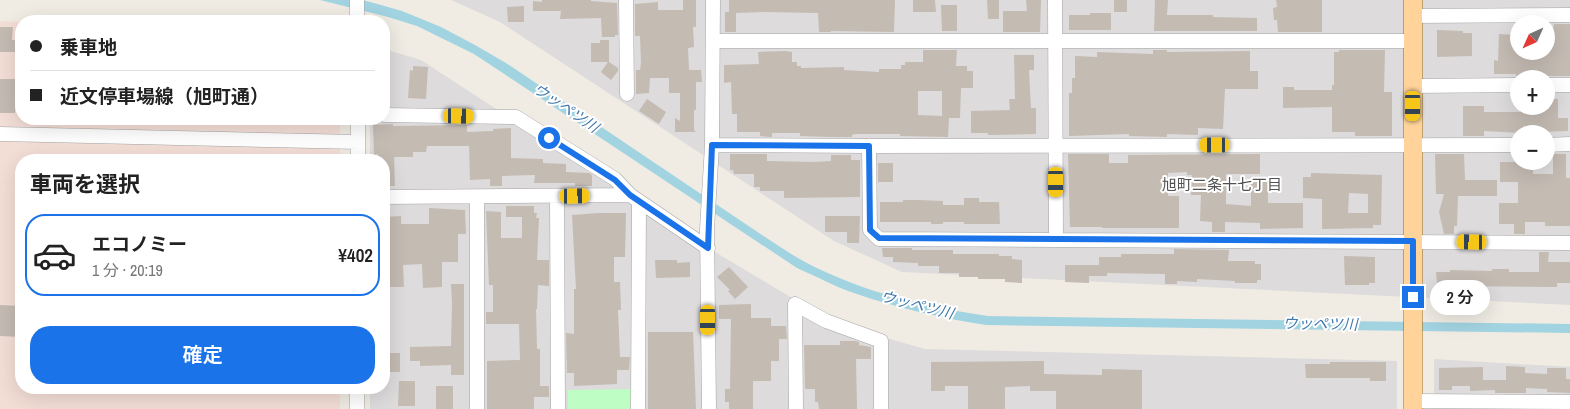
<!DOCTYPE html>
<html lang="ja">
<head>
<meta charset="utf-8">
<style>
	body { margin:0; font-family:"Archivo Narrow","Noto Sans JP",sans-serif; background:#f6f6f6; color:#222; height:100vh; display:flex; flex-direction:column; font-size:19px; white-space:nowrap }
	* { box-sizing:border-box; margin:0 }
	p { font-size:16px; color:#767676 }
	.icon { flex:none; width:28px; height:28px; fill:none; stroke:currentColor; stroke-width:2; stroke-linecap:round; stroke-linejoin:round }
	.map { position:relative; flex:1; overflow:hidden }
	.panel { position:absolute; left:15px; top:154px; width:375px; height:240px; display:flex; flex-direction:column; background:#fff; border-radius:20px; box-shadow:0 5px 20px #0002 }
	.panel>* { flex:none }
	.top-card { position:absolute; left:15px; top:15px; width:375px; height:110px; border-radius:20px; box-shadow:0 5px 20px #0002; display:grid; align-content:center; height:110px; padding:0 15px; background:#fff }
	.needle { width:32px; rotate:225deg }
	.fabs { position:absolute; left:1510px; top:15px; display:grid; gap:10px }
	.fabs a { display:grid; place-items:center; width:45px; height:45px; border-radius:50%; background:#fff; box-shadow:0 5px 20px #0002; font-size:25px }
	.end { position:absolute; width:22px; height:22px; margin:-11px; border:6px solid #1a73e8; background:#fff; box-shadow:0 0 0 2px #fff }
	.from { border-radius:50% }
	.bubble { position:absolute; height:35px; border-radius:18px; background:#fff; box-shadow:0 5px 20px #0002; font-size:16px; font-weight:600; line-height:35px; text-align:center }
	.car { position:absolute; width:15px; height:30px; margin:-15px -8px; border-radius:6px; box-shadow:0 0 4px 1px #0007; background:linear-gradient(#f5c518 24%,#345 0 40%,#f5c518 0 76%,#345 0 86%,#f5c518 0) }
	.top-card b { display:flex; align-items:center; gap:18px; height:48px; font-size:19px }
	.top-card b+b { border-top:1px solid #e0e0e0 }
	.top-card i { width:12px; height:12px; background:#222 }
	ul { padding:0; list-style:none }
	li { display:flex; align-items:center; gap:15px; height:82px; margin:0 10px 8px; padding:0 5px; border:2px solid transparent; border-radius:20px }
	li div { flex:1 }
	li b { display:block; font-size:19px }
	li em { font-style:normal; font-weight:600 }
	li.current { border-color:#1a73e8 }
	li>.icon { width:45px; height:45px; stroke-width:1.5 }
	h2 { padding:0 15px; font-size:22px; line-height:60px }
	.button { display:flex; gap:10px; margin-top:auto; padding:10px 15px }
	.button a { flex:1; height:58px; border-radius:20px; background:#1a73e8; color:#fff; font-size:20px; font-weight:600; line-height:58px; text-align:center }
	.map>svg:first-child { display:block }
</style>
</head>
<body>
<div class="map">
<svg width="1570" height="409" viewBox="0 0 1570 409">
	<rect width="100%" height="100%" fill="#f0ece4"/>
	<!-- residential -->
	<path fill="#dddbdb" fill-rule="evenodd" d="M451 0H1570V305L902 272 834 241 500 22ZM1519 24H1546V51H1519ZM1519 79H1546V106H1519ZM1519 134H1546V161H1519Z
		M384 49 421 60 720 255 834 323 925 349 1397 361V409H370V388H384V160H370V119H384Z
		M1434 359 1570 367V409H1434Z"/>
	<!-- military -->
	<path fill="#f3ded6" d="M0 21 21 22V119H340V160H21V388H340V409H0Z"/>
	<!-- park -->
	<path fill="#befdc3" d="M631 389 630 409H568V390Z"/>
	<!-- water -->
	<path fill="#a2d3e0" d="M320 0H362L374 3 402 11 441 27 475 45 506 63 762 235C776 244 790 254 805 262 862 292 925 307 988 316L1570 324V333L986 325C941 318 897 308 854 293 835 287 816 276 797 268L474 54 417 26 388 17Z"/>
	<!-- building -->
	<path fill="#c4bbb3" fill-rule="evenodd" d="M542 0H591V1L617 3 618 35H615V37H602L601 18 560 19 561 11H533V1L542 2Z
		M683 0H696V27H693L694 47 688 48 689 70H701L702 82H696V110H694V130L696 132H675V118L680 121V93H669V78H650L649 93 636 94V70H640L641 63 640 36H635V4L658 2V10H683Z
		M729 0H895L894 32 831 31V32H819L818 13 764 12 736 13V32H725V12H729Z
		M913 0H935L936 12H913Z
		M987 0H999V19H988Z
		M1026 0H1041L1040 32H1003V11H1027Z
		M1114 0H1127V12H1114Z
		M1155 0H1168L1167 15H1213V17L1257 18V31H1154Z
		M1276 0H1322V32H1278L1277 20H1274L1273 8 1277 7Z
		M941 5H957V31H942Z
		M524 6V22H508L507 7Z
		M1090 13H1111V30H1069V15H1090Z
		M1554 24H1570V76H1546L1540 79H1525L1516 76V74H1494V60L1498 61 1499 34 1517 35V51H1546V35H1553Z
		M0 27H13L12 40H16V52H0Z
		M1437 30 1463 31V33H1472V56L1437 57Z
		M600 40H609V62L618 68V71L611 80 601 72 608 62H591V43H600Z
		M923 50H957L956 66H967V71H973V88H961L960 118H949L948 137 900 136V134H855L852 135V137H830L800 136V133H772V137L760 136V132H737V114H732L731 82 724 83V65L759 64 758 52 785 51 792 52V62H797V66H801V68L844 67V70L879 72V69H901V65H905V62H923ZM918 91H942V116L918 115Z
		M1153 50H1167V52L1250 51V71H1258V89H1225L1223 129 1198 128V135L1167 134V137L1129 136V134L1069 136V93H1072V78H1075V56L1097 57V52L1153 54Z
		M1339 50H1385L1384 92H1392V136H1355V132H1332V107L1283 108V87H1294V90H1332V85H1334V52H1339Z
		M1014 55H1034V70H1029L1031 108H1036V134L988 135V133H971V111L1010 110 1009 99H1015Z
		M413 66 428 67 426 99 408 98 410 70 413 71Z
		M0 79H21V88H15V113H0Z
		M647 99 666 112 659 124 639 111Z
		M1546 99H1558V118H1568V131L1540 132V134L1484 131V136H1463V106H1484V112H1520V106H1546Z
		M393 124V126L467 125V132L493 131V129L511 128V158L543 159V163L566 164V172L589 173 592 175V186H575V183H534L535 175 502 176V186H490V179L470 180 469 146H427L426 152H413V157H394L395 186H384V160H378V154L374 155 373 125Z
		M730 154H767V161L814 162 831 161V155H851V160H860V197L784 198V191H760V187H754V174H734L733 170H730Z
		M1068 154H1109V163H1128V155L1260 154V174H1226V204L1251 206V181H1268V203H1303V228L1260 229V223L1225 222V232H1212V222L1200 221 1201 195H1191L1192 175H1187V172L1168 173V196H1179V228H1102V227H1070Z
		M1435 154H1464L1465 180H1497V196H1458L1457 226H1454V234H1444L1439 212 1444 194H1436Z
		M1553 154H1566V178H1570V226H1545V222H1525V234H1514V224H1499V203H1518V182H1500V162H1519V165H1533V174H1553Z
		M878 163H893V182H878Z
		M1311 173 1382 175 1381 225H1373V228L1322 229V199L1303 198V177H1311ZM1349 193 1368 194V213H1348Z
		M964 198H979V202H999L1000 224H964V222H943V224H931V222H880V202H903V200H918L943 201V205H964Z
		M506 206H534V213H537L536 218H539L537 260H549V286L538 285 537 309H536L537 349H540V386H549V397H534V409H487V361L520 360 519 324H486V312H493V285H489L486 211 501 212V238H522V217H506Z
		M429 208 465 210 466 234H458V262H442V287L423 288 422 264 403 265 404 287H384V217L401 216V224H429Z
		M599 213H626L625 257H614V282H620L621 310H618L620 357H630L629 370H617V384L574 386V373H567L566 333 574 334V289H576L572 215Z
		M825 216H860L859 243H847V232H825Z
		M882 248H912V250H953V254H999V256H1012V259L1022 260V283L1005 282V279H978V277H959V273H939V266H918V263L893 262V257H883Z
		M1174 249 1229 250 1228 261H1255V264H1261V280H1257V283H1235V281L1197 279V282L1177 281V284H1165V274L1107 273V276H1089V283L1065 282V265H1099V257H1121V254H1174Z
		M1539 252H1549L1548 262H1570V283H1557V287L1457 286V282L1437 283 1436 272H1450V270L1492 271V269H1509V272H1539Z
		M1344 256 1375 257V283H1369V285H1345Z
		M655 260H677V263L690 262V277L656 278Z
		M729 267 748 287 735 299 728 291 730 290 717 277Z
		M451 284H464V375H451V365L420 366V361H410V347L451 346 452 303Z
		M751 304V318H771V326H786L787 339H779V361H771V381H753V409H729V402H725V389H730L731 319H719V305Z
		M0 305 21 306V337L0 336Z
		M648 332H693L696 409H648Z
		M840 341H855L859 342V345L871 347V359H856L857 409H819L818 402H815V389H805L804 345H840Z
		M387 353H400V372H384V358H387Z
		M1044 361V374L1102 375V369L1142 370V409H1056V391H1030V386L1005 387V409H968V386H945V391H931V362Z
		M1330 362H1386V381H1370V378H1306L1305 364H1330Z
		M1506 366 1525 367V373L1547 374V368H1566V379H1570V393L1547 392V389L1526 388V393H1495V390L1470 391V386H1452V390H1439V368L1483 367V380H1506Z
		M399 381H415V406H398Z
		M436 386H453V409H436Z"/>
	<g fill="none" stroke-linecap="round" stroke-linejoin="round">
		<defs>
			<path id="minor" d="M357 0V21
				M626 0 627 94
				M1055 0 1056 239
				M1413 16 1570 15
				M713 41H1413
				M1546 85H1570
				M1413 86 1519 85
				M384 115 516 117 615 179 630 195 708 248
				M0 134 358 142
				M712 145 869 146 1519 145
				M1546 145 1570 144
				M869 146 870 230 879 239 1570 243
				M358 160V119
				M557 196 558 409
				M384 197 630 195
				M795 304 826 321 881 341V409
				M795 304 796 409
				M1413 401 1570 402
				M357 409V388
				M477 409V197
				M638 409 639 202
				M709 409 707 229 712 145 713 0"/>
			<path id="major" d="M1413 0V409"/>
		</defs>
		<!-- minor casing -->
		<use href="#minor" stroke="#a5a5a5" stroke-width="15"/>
		<!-- major casing -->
		<use href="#major" stroke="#996500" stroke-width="19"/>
		<!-- minor -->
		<use href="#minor" stroke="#fff" stroke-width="14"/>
		<!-- major -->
		<use href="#major" stroke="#ffd39a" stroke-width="18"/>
	</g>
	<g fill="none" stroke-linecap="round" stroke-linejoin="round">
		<!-- route -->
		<path stroke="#1a73e8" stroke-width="6" d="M549 138 615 180 630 195 708 248 712 145 869 146 870 230 879 238 1413 241V297"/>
	</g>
	<g text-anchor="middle" stroke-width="4" stroke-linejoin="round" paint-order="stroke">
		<!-- water labels -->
		<g font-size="15" font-style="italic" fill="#4278ac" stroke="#fff">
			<text transform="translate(566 108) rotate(34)" y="5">ウッペツ川</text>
			<text transform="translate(917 305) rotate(14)" y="5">ウッペツ川</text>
			<text transform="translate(1320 324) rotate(1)" y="5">ウッペツ川</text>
		</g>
		<!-- neighbourhood labels -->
		<g font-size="15" fill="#515151" stroke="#fff">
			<text x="1222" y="190">旭町二条十七丁目</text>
		</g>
	</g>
</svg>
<div class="fabs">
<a><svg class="needle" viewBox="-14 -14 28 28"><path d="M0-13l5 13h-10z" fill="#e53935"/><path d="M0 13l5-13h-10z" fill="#767676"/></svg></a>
<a>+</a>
<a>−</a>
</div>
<i class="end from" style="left:549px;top:138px"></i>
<i class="end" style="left:1413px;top:297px"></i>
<div class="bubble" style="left:1430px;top:280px;width:60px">2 分</div>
<i class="car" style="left:1413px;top:106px;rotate:180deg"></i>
<i class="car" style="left:459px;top:116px;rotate:91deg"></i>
<i class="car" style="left:1215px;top:145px;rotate:270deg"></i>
<i class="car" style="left:1056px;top:182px;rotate:180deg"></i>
<i class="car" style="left:575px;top:196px;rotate:89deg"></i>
<i class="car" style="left:1472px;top:242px;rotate:271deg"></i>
<i class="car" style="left:708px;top:320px;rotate:180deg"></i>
<div class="top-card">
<b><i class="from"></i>乗車地</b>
<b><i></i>近文停車場線（旭町通）</b>
</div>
<section class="panel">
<h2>車両を選択</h2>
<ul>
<li class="current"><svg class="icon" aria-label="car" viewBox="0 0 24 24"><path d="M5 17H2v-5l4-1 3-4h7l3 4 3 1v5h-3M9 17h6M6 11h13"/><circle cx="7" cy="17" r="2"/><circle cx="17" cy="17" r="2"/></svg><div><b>エコノミー</b><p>1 分 · 20:19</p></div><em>¥402</em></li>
</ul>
<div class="button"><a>確定</a></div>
</section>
</div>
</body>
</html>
